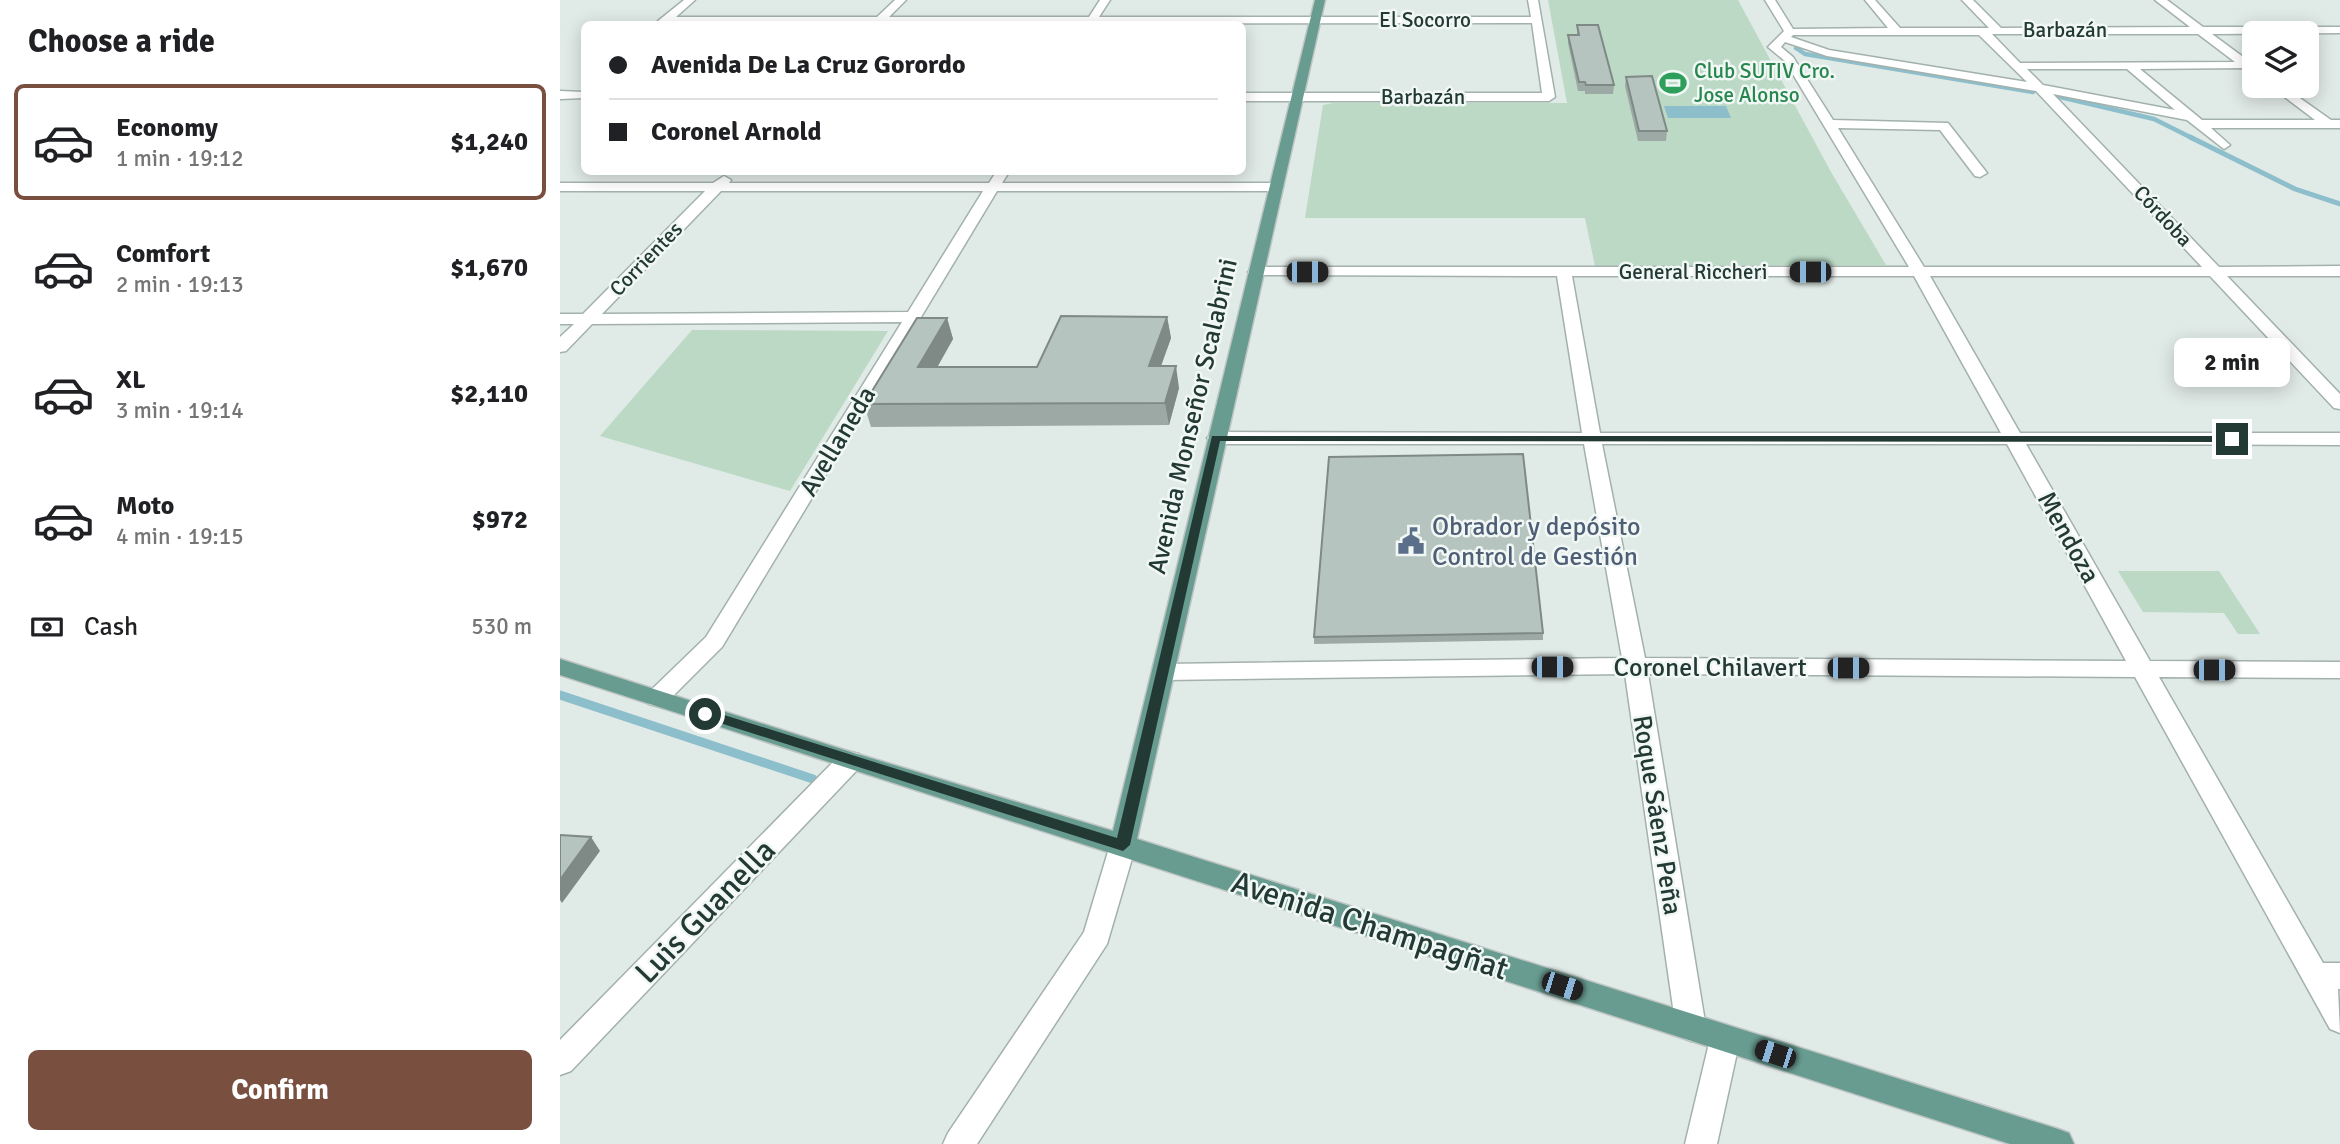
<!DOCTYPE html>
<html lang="en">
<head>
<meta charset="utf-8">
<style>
	body { margin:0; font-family:Signika,sans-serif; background:#f2f2f2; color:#202124; height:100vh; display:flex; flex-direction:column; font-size:26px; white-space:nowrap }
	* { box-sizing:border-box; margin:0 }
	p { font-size:23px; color:#757577 }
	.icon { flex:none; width:38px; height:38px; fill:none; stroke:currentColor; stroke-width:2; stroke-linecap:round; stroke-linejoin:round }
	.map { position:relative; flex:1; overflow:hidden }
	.drawer { display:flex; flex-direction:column; background:#fff; width:560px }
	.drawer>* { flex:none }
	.banner { position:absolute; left:21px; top:21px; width:665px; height:154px; border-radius:10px; box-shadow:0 4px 18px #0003; display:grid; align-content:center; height:154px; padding:0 28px; background:#fff }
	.buttons { position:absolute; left:1682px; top:21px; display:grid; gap:14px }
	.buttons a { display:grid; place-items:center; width:77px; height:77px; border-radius:10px; background:#fff; box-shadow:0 4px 18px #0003; font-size:35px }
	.end { position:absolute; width:32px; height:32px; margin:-16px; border:9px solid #223934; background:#fff; box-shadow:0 0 0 4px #fff }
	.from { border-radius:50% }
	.bubble { position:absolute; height:49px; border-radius:10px; background:#fff; box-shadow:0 4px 18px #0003; font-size:23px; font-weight:700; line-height:49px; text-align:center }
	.car { position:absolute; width:21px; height:42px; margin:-21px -10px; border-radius:9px; box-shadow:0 0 5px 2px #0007; background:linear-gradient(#222 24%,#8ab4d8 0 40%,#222 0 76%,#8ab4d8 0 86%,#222 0) }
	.banner b { display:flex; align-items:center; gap:24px; height:66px; font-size:26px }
	.banner b+b { border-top:2px solid #e0e0e0 }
	.banner i { width:18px; height:18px; background:#202124 }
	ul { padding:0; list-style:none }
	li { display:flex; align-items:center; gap:21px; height:116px; margin:0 14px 10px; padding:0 14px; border:4px solid transparent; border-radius:10px }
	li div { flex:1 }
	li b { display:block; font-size:26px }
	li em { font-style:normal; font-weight:700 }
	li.on { border-color:#795040 }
	li>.icon { width:63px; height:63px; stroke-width:1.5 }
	h2 { padding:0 28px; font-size:32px; line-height:84px }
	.pay { display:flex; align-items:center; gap:18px; height:77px; padding:0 28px; font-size:26px }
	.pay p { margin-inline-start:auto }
	.cta { display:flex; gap:14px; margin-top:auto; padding:14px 28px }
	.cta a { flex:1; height:80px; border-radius:10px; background:#795040; color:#fff; font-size:28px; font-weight:700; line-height:80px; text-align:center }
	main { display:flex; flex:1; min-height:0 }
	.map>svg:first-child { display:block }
</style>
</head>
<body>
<main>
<section class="drawer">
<h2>Choose a ride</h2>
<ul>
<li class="on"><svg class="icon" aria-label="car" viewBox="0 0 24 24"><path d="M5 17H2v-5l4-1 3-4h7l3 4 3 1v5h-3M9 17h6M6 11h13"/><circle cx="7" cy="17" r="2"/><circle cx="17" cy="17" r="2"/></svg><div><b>Economy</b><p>1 min · 19:12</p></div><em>$1,240</em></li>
<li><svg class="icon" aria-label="car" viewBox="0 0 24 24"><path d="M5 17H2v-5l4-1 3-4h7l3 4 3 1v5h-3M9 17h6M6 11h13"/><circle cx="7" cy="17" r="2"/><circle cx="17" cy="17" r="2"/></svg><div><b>Comfort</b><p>2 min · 19:13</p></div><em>$1,670</em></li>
<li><svg class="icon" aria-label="car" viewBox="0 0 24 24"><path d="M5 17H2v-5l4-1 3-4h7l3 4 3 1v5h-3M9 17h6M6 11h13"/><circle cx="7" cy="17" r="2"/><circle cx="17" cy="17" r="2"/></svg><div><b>XL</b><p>3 min · 19:14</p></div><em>$2,110</em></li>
<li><svg class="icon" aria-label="car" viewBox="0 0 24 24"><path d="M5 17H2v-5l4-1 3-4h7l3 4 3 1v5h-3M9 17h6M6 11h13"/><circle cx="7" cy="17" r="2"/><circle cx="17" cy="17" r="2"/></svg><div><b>Moto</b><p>4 min · 19:15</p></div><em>$972</em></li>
</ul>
<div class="pay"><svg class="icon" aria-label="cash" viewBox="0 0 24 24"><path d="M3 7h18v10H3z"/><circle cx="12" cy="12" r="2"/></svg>Cash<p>530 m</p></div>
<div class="cta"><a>Confirm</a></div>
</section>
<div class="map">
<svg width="1780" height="1144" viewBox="0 0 1780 1144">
	<rect width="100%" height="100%" fill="#e0eae6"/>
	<!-- green -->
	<path fill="#bbd9c5" d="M988 0H1178L1271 172 1326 265 1035 266 1025 218H745L763 105 773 103H1007Z
		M132 330 328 331 230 491 40 436Z
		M1558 571H1659L1700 634H1678L1664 613 1583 612Z"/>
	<!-- water -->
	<path fill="#8dbecb" d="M1104 106H1166L1171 118H1108Z"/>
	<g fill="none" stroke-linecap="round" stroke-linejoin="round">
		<!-- stream-far2 -->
		<path stroke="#8dbecb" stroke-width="4.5" d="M1236 48 1245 54 1473 92
			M1500 97 1594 119 1634 139"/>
		<!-- stream-far1 -->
		<path stroke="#8dbecb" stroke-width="5" d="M1630 137 1735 189 1780 204"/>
		<!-- stream -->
		<path stroke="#8dbecb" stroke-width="9" d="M0 695 253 779"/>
		<defs>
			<path id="minor" d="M124 0H135L116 17H317L335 0H346L329 17H529L540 0H550L539 17H971L968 0H978L995 97 989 101H682V93H982L972 23 98 24V21Z
				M1205 0H1215L1233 29 1328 28 1305 0H1315L1340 28H1429L1402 0H1413L1441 28 1630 27 1595 0H1607L1643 27H1780V33L1652 34 1694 65V71L1684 68 1580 69 1642 120H1755L1710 86H1723L1771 120H1780V128H1651L1670 145 1664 149 1627 120 1493 94 1659 267 1780 266V276H1667L1780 394V409L1774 408 1650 276H1370L1460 433H1780V445L1466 444 1590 661 1780 662V678L1599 677 1763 963H1780V989H1778L1780 1033 1770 1029 1575 677 1088 674 1146 1028 1141 1037 1131 1041 1121 1037 1116 1028 1065 674 604 680 596 678 593 672 596 666 604 664 1062 658 1024 444H656L647 438 656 432 1022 433 997 276 691 275 688 272 696 267H1349L1225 61 1208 47 1224 31ZM1432 34H1638L1675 62 1460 63ZM1233 35H1419L1467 82 1269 50 1231 37ZM1225 42 1267 56 1476 91 1642 267H1364L1278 128 1380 130 1415 176 1420 177 1427 173 1388 123 1273 120 1233 57 1221 47ZM1467 69H1567L1615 110 1483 85ZM1012 276H1354L1441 433H1040ZM1042 444H1447L1566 661 1085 658Z
				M0 91 24 92V98L0 99Z
				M436 172H449L442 183H716L723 187 716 191H437L162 647 105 704 97 706 89 704 85 698 89 692 146 637 342 322 32 324 6 351 0 352V337L14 324H0V314H23L145 191H0V183H153L164 176 171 180 169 183H429ZM161 191H423L348 312 42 314Z
				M290 752 299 754 302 761 299 768 11 1071 0 1075V1040L281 754Z
				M563 835 572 838 576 845 547 944 417 1144H383L388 1133 524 932 550 845 554 838Z
				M1165 1025 1176 1029 1180 1039 1157 1144H1125L1150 1039 1154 1029Z"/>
			<path id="major" d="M755 0H765L577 839 1498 1129 1509 1133 1514 1144H1450L0 675V659L294 753 553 831Z"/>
		</defs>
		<!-- minor casing -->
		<use href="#minor" stroke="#a3b1ad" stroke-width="3"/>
		<!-- major casing -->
		<use href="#major" stroke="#bdc4c2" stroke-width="3"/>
		<!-- minor -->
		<use href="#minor" fill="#fff" fill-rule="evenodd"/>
		<!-- major -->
		<use href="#major" fill="#689c91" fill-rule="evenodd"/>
	</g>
	<!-- wall -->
	<path fill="#9da9a4" d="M1017 25 1054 85 1053 94H1025V91H1018L1008 43V35H1017Z
		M1066 77 1107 131 1106 141H1078L1065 86Z
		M607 317 611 338 601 366 619 388 609 425 311 427 304 404 387 318 393 339 377 367H477Z
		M983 633V640L754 644V637Z"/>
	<!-- shaded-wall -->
	<path fill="#7f8986" d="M607 317 611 338 593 388 589 366Z
		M387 318 393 339 365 389 358 367Z
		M616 366 619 388 609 425 605 403Z
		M31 837 40 851 2 903 0 900V880Z"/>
	<!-- building -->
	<path fill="#b6c4bf" stroke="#7f8986" stroke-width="2" d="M1017 25H1038L1054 85H1026L1025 82H1019L1008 35H1019Z
		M1092 76 1107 131H1079L1066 77Z
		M501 316 607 317 589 366H616L605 403 304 404 357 318H387L358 367H477Z
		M963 454 983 633 754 637 769 457Z
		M0 835 31 837 0 880Z"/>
	<!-- route -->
	<path fill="#223934" d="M652 436H1672L1677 439 1672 442 660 441 570 845 563 851 141 717 139 714 145 709 557 838Z"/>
	<!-- icons -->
	<defs>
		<symbol id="stadium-bare" viewBox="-9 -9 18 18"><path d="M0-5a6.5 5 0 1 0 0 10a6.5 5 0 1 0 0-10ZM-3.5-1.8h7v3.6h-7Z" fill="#2e9e5b" stroke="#f0f7f4" stroke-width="2.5" paint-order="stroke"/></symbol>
		<symbol id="civic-bare" viewBox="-9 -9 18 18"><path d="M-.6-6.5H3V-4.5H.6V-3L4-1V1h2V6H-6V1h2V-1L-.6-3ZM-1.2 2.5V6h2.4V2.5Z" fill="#5c6f8a" stroke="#f0f7f4" stroke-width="2.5" paint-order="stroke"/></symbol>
	</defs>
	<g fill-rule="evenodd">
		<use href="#stadium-bare" x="1094" y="64" width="38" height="38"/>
		<use href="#civic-bare" x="832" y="522" width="38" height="38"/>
	</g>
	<g text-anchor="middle" stroke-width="5" stroke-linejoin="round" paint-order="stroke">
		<!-- far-street labels -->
		<g font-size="21" fill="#223934" stroke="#f0f7f4">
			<text x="865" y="27">El Socorro</text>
			<text x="1505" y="37">Barbazán</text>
			<text x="863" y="104">Barbazán</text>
			<text transform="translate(1603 216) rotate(47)" y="7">Córdoba</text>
			<text transform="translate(86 259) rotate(-46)" y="7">Corrientes</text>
			<text x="1133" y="279">General Riccheri</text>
		</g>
		<!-- far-leisure labels -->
		<g font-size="21" fill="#27864d" stroke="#f0f7f4" text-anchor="start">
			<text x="1134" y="78">Club SUTIV Cro.<tspan x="1134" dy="24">Jose Alonso</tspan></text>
		</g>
		<!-- street labels -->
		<g font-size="26" fill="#223934" stroke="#f0f7f4">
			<text transform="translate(632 416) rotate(-77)" y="9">Avenida Monseñor Scalabrini</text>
			<text transform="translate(277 441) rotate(-59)" y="9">Avellaneda</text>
			<text transform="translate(1509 537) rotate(61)" y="9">Mendoza</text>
			<text x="1150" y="676">Coronel Chilavert</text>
			<text transform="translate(1098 815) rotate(81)" y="9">Roque Sáenz Peña</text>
		</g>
		<!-- service labels -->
		<g font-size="26" fill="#4e5e75" stroke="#f0f7f4" text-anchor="start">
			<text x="872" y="535">Obrador y depósito<tspan x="872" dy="30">Control de Gestión</tspan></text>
		</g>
		<!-- near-street labels -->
		<g font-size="32" fill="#223934" stroke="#f0f7f4">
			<text transform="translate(145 911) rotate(-46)" y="11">Luis Guanella</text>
			<text transform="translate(810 925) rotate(18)" y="11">Avenida Champagñat</text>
		</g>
	</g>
</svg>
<div class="buttons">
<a><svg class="icon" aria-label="layers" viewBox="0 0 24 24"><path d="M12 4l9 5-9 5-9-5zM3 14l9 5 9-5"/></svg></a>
</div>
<i class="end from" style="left:145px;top:714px"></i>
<i class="end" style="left:1672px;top:439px"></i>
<div class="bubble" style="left:1614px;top:338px;width:116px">2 min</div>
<i class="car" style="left:747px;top:272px;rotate:90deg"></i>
<i class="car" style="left:1250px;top:272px;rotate:270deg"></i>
<i class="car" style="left:992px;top:667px;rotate:90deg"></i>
<i class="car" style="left:1288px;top:668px;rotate:90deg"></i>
<i class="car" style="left:1654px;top:670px;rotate:90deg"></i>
<i class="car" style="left:1002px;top:986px;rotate:108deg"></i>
<i class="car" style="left:1215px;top:1054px;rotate:288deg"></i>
<div class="banner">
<b><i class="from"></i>Avenida De La Cruz Gorordo</b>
<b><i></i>Coronel Arnold</b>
</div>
</div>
</main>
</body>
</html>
